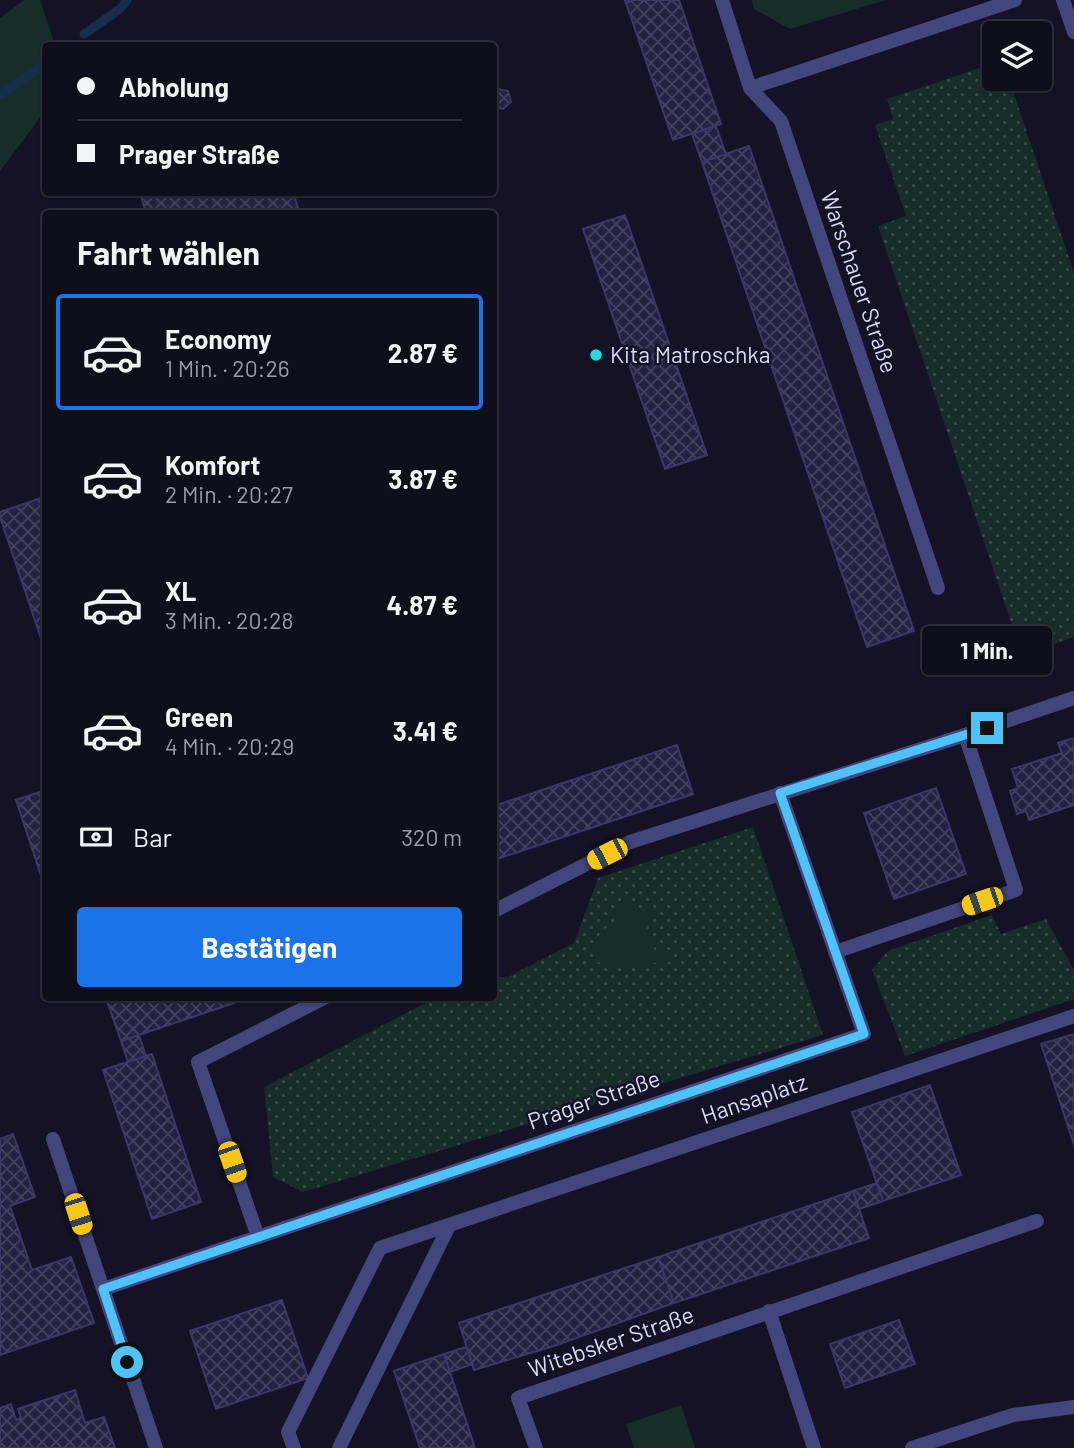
<!DOCTYPE html>
<html lang="de">
<head>
<meta charset="utf-8">
<style>
	body { margin:0; font-family:Barlow,sans-serif; background:#181724; color:#f1f3f6; height:100vh; display:flex; flex-direction:column; font-size:26px; white-space:nowrap }
	* { box-sizing:border-box; margin:0 }
	p { font-size:23px; color:#9b9ca3 }
	.icon { flex:none; width:38px; height:38px; fill:none; stroke:currentColor; stroke-width:2; stroke-linecap:round; stroke-linejoin:round }
	.map { position:relative; flex:1; overflow:hidden }
	.sheet { position:absolute; left:42px; top:210px; width:455px; height:791px; display:flex; flex-direction:column; background:#0f0e1b; border-radius:7px; box-shadow:0 2px 5px #0004,0 0 0 2px #2f2e3a }
	.sheet>* { flex:none }
	.guide { position:absolute; left:42px; top:42px; width:455px; height:154px; border-radius:7px; box-shadow:0 2px 5px #0004,0 0 0 2px #2f2e3a; display:grid; align-content:center; height:154px; padding:0 35px; background:#0f0e1b }
	.tools { position:absolute; left:982px; top:21px; display:grid; gap:14px }
	.tools a { display:grid; place-items:center; width:70px; height:70px; border-radius:7px; background:#0f0e1b; box-shadow:0 2px 5px #0004,0 0 0 2px #2f2e3a; font-size:35px }
	.end { position:absolute; width:32px; height:32px; margin:-16px; border:9px solid #4fc3f7; background:#111; box-shadow:0 0 0 4px #111 }
	.from { border-radius:50% }
	.bubble { position:absolute; height:49px; border-radius:7px; background:#0f0e1b; box-shadow:0 2px 5px #0004,0 0 0 2px #2f2e3a; font-size:23px; font-weight:700; line-height:49px; text-align:center }
	.car { position:absolute; width:21px; height:42px; margin:-21px -10px; border-radius:9px; box-shadow:0 0 5px 2px #0007; background:linear-gradient(#f5c518 24%,#345 0 40%,#f5c518 0 76%,#345 0 86%,#f5c518 0) }
	.guide b { display:flex; align-items:center; gap:24px; height:66px; font-size:26px }
	.guide b+b { border-top:2px solid #2f2e3a }
	.guide i { width:18px; height:18px; background:#f1f3f6 }
	ul { padding:0; list-style:none }
	li { display:flex; align-items:center; gap:21px; height:116px; margin:0 14px 10px; padding:0 21px; border:4px solid transparent; border-radius:7px }
	li div { flex:1 }
	li b { display:block; font-size:26px }
	li em { font-style:normal; font-weight:700 }
	li.selected { border-color:#1a73e8 }
	li>.icon { width:63px; height:63px; stroke-width:1.5 }
	h2 { padding:0 35px; font-size:32px; line-height:84px }
	.pay { display:flex; align-items:center; gap:18px; height:77px; padding:0 35px; font-size:26px }
	.pay p { margin-inline-start:auto }
	.primary-button { display:flex; gap:14px; margin-top:auto; padding:14px 35px }
	.primary-button a { flex:1; height:80px; border-radius:7px; background:#1a73e8; color:#fff; font-size:28px; font-weight:700; line-height:80px; text-align:center }
	.map>svg:first-child { display:block }
</style>
</head>
<body>
<div class="map">
<svg width="1074" height="1448" viewBox="0 0 1074 1448">
	<defs>
		<pattern id="grass-dots" width="8" height="8" patternUnits="userSpaceOnUse" patternTransform="scale(1.75)"><rect width="8" height="8" fill="#162d2a"/><path d="M2 2h.1M6 6h.1" fill="none" stroke="#374b4a" stroke-width="1.8" stroke-linecap="round"/></pattern>
		<pattern id="building-cross-hatch" width="8" height="8" patternUnits="userSpaceOnUse" patternTransform="scale(1.75)"><rect width="8" height="8" fill="#252142"/><path d="M0 0l8 8M0 8l8-8" fill="none" stroke="#44415e"/></pattern>
	</defs>
	<rect width="100%" height="100%" fill="#141224"/>
	<!-- grass -->
	<path fill="url(#grass-dots)" d="M994 63V79H1009L1074 273V637L1022 655 878 226 906 216 875 125 893 119 887 99Z
		M753 827 823 1035 303 1192 273 1177 264 1087 435 998H494V978L508 977 574 943 598 878Z
		M992 915 1001 934 1046 919 1074 970V999L905 1056 872 970 888 951Z"/>
	<!-- green -->
	<path fill="#162d2a" d="M24 0H40L55 45 46 46 45 111 0 171V18Z
		M752 0H886L790 29 754 9Z
		M616 903 651 910 647 929 655 941 654 950 670 953 669 963H652L651 969 594 962 600 932 614 923Z
		M681 1405 695 1448H634L626 1424Z"/>
	<g fill="none" stroke-linecap="round" stroke-linejoin="round">
		<!-- stream -->
		<path stroke="#172e48" stroke-width="9" d="M84 34 120 9 127 0
			M0 95 46 63"/>
	</g>
	<!-- building -->
	<path fill="url(#building-cross-hatch)" stroke="#3c366b" stroke-width="2" d="M625 0H679L721 124 673 140Z
		M497 89 508 91 511 102 503 109 494 107V93Z
		M716 126 726 154 702 162 692 134Z
		M749 146 914 631 867 647 702 162Z
		M140 192H293L300 214H146Z
		M625 215 707 455 665 469 583 229Z
		M44 497 46 501V653L0 517V512Z
		M1074 738V805L1029 820 1026 811 1017 814 1010 791 1018 788 1012 769 1062 753 1058 743Z
		M677 745 693 794 494 860V806Z
		M936 788 966 874 894 899 864 813Z
		M46 790V888H45L16 800Z
		M106 998H249L121 1041Z
		M1074 1034V1145L1041 1044Z
		M139 1035 146 1056 128 1062 121 1041Z
		M152 1054 201 1202 152 1219 103 1070Z
		M930 1085 961 1175 883 1201 852 1112Z
		M13 1134 35 1197 10 1206 32 1270 71 1257 94 1323 0 1355V1139Z
		M877 1183 883 1201 859 1209 853 1191Z
		M853 1191 869 1238 674 1303 658 1257Z
		M658 1257 674 1303 554 1346 474 1370 459 1323Z
		M282 1300 308 1378 216 1409 190 1331Z
		M899 1320 915 1364 845 1388 830 1344Z
		M466 1347 473 1364 450 1372 444 1354Z
		M444 1354 455 1387 475 1448H420L394 1371Z
		M75 1390 85 1423 104 1417 115 1448H0V1408L11 1404 16 1420 21 1418 18 1409Z"/>
	<g fill="none" stroke-linecap="round" stroke-linejoin="round">
		<!-- lane -->
		<path stroke="#43467c" stroke-width="14" d="M835 952 1016 890 965 735
			M53 1139 156 1448
			M103 1289 258 1237"/>
		<!-- street -->
		<path stroke="#43467c" stroke-width="14" d="M722 0 750 88 781 121 938 588
			M1063 0 1074 32
			M750 88 1015 0
			M494 911 630 842 965 735 1074 698
			M324 998 198 1062 258 1237 864 1034 780 793
			M769 1311 814 1448
			M294 1448 288 1432 380 1248 1074 1016
			M339 1448 449 1226
			M536 1448 518 1398 1037 1221
			M912 1448 1013 1415 1074 1407"/>
	</g>
	<g fill="none" stroke-linecap="round" stroke-linejoin="round">
		<!-- route -->
		<path stroke="#4fc3f7" stroke-width="9" d="M127 1362 103 1289 864 1034 780 793 987 728"/>
	</g>
	<!-- markers -->
	<circle fill="#20dbe0" stroke="#141224" stroke-width="2.5" cx="596" cy="355" r="7"/>
	<g text-anchor="middle" stroke-width="5" stroke-linejoin="round" paint-order="stroke">
		<!-- street labels -->
		<g font-size="23" fill="#dbdafa" stroke="#141224">
			<text transform="translate(859 282) rotate(71)" y="8">Warschauer Straße</text>
			<text transform="translate(754 1099) rotate(-19)" y="8">Hansaplatz</text>
			<text transform="translate(594 1100) rotate(-19)" y="8">Prager Straße</text>
			<text transform="translate(611 1342) rotate(-19)" y="8">Witebsker Straße</text>
		</g>
		<!-- poi labels -->
		<g font-size="23" fill="#dbdafa" stroke="#141224" text-anchor="start">
			<text x="610" y="363">Kita Matroschka</text>
		</g>
	</g>
</svg>
<div class="tools">
<a><svg class="icon" aria-label="layers" viewBox="0 0 24 24"><path d="M12 4l9 5-9 5-9-5zM3 14l9 5 9-5"/></svg></a>
</div>
<i class="end from" style="left:127px;top:1362px"></i>
<i class="end" style="left:987px;top:728px"></i>
<div class="bubble" style="left:922px;top:626px;width:130px">1 Min.</div>
<i class="car" style="left:607px;top:854px;rotate:243deg"></i>
<i class="car" style="left:982px;top:901px;rotate:251deg"></i>
<i class="car" style="left:232px;top:1162px;rotate:161deg"></i>
<i class="car" style="left:78px;top:1214px;rotate:162deg"></i>
<div class="guide">
<b><i class="from"></i>Abholung</b>
<b><i></i>Prager Straße</b>
</div>
<section class="sheet">
<h2>Fahrt wählen</h2>
<ul>
<li class="selected"><svg class="icon" aria-label="car" viewBox="0 0 24 24"><path d="M5 17H2v-5l4-1 3-4h7l3 4 3 1v5h-3M9 17h6M6 11h13"/><circle cx="7" cy="17" r="2"/><circle cx="17" cy="17" r="2"/></svg><div><b>Economy</b><p>1 Min. · 20:26</p></div><em>2.87 €</em></li>
<li><svg class="icon" aria-label="car" viewBox="0 0 24 24"><path d="M5 17H2v-5l4-1 3-4h7l3 4 3 1v5h-3M9 17h6M6 11h13"/><circle cx="7" cy="17" r="2"/><circle cx="17" cy="17" r="2"/></svg><div><b>Komfort</b><p>2 Min. · 20:27</p></div><em>3.87 €</em></li>
<li><svg class="icon" aria-label="car" viewBox="0 0 24 24"><path d="M5 17H2v-5l4-1 3-4h7l3 4 3 1v5h-3M9 17h6M6 11h13"/><circle cx="7" cy="17" r="2"/><circle cx="17" cy="17" r="2"/></svg><div><b>XL</b><p>3 Min. · 20:28</p></div><em>4.87 €</em></li>
<li><svg class="icon" aria-label="car" viewBox="0 0 24 24"><path d="M5 17H2v-5l4-1 3-4h7l3 4 3 1v5h-3M9 17h6M6 11h13"/><circle cx="7" cy="17" r="2"/><circle cx="17" cy="17" r="2"/></svg><div><b>Green</b><p>4 Min. · 20:29</p></div><em>3.41 €</em></li>
</ul>
<div class="pay"><svg class="icon" aria-label="cash" viewBox="0 0 24 24"><path d="M3 7h18v10H3z"/><circle cx="12" cy="12" r="2"/></svg>Bar<p>320 m</p></div>
<div class="primary-button"><a>Bestätigen</a></div>
</section>
</div>
</body>
</html>
